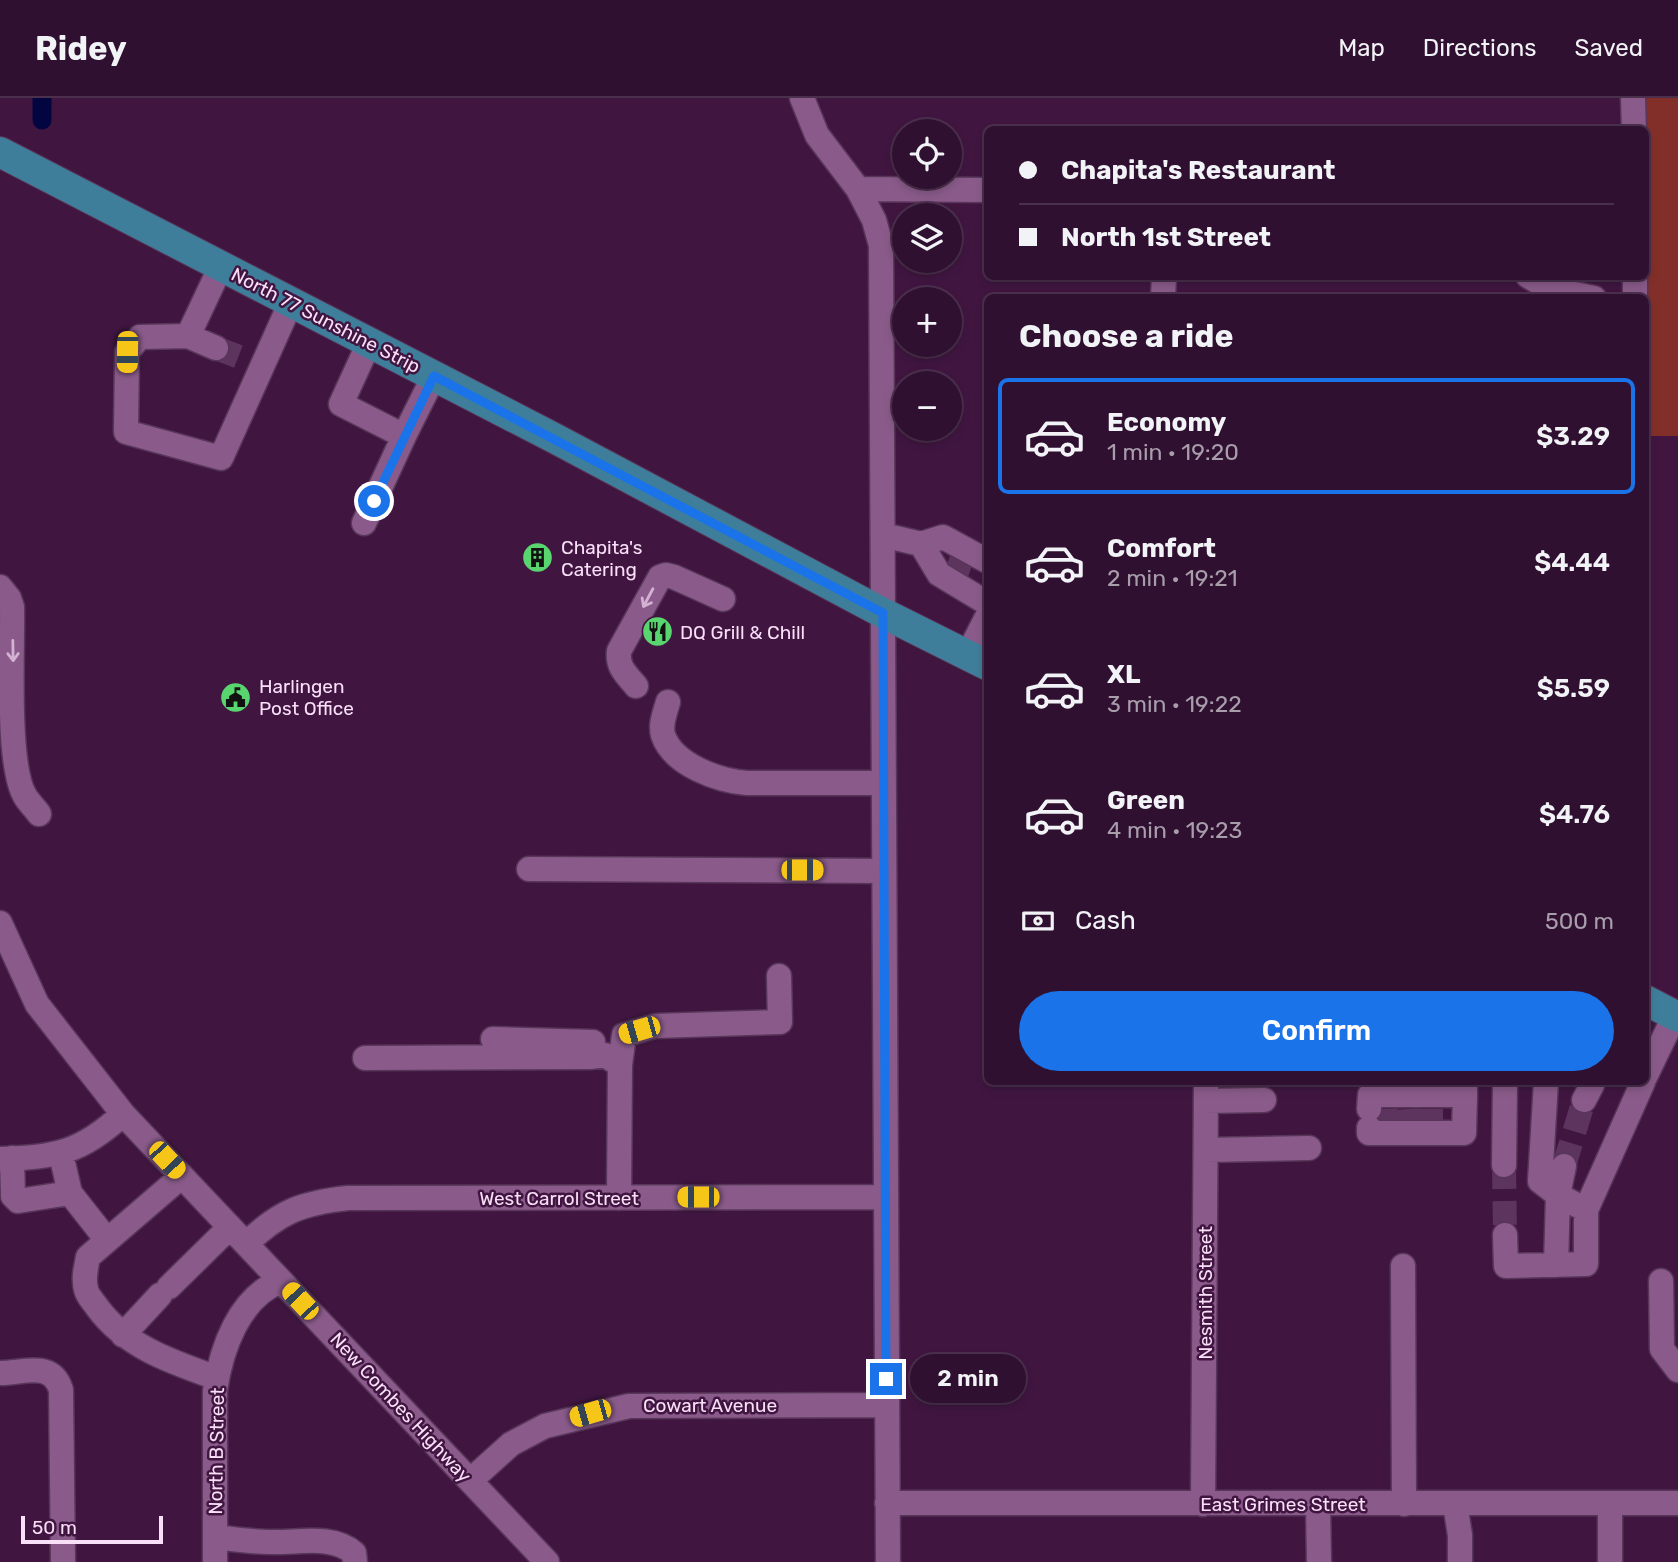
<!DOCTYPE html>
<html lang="en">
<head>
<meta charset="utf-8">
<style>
	body { margin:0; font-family:Rubik,sans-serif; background:#381939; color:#f1f3f6; height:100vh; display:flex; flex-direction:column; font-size:26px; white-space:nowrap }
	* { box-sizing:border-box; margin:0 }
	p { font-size:23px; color:#a89dab }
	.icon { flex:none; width:38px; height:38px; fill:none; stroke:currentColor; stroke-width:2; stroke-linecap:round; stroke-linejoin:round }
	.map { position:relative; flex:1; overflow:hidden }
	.drawer { position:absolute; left:984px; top:196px; width:665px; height:791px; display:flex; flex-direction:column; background:#301031; border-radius:10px; box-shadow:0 4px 10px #0003,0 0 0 2px #4b304d }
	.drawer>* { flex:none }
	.top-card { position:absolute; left:984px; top:28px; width:665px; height:154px; border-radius:10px; box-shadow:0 4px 10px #0003,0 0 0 2px #4b304d; display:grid; align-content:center; height:154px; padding:0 35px; background:#301031 }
	.fabs { position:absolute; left:892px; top:21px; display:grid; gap:14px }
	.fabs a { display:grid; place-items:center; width:70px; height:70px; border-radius:50%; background:#301031; box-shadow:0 4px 10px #0003,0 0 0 2px #4b304d; font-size:35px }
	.scale { position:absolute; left:21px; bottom:18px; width:142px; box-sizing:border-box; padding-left:7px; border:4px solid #fadff9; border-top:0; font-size:19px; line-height:24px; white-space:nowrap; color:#fadff9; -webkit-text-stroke:5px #401641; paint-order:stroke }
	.end { position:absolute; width:32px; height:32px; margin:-16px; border:9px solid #1a73e8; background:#fff; box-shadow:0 0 0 4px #fff }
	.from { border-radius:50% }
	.bubble { position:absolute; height:49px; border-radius:24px; background:#301031; box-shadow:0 4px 10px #0003,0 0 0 2px #4b304d; font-size:23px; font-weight:600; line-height:49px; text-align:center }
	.car { position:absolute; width:21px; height:42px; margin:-21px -10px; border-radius:9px; box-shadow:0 0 5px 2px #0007; background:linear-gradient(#f5c518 24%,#345 0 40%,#f5c518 0 76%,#345 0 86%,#f5c518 0) }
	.top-card b { display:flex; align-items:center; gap:24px; height:66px; font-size:26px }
	.top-card b+b { border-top:2px solid #4b304d }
	.top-card i { width:18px; height:18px; background:#f1f3f6 }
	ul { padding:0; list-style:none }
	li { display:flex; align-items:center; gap:21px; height:116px; margin:0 14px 10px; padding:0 21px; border:4px solid transparent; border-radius:10px }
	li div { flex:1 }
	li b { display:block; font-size:26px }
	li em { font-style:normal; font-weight:600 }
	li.selected { border-color:#1a73e8 }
	li>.icon { width:63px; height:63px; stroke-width:1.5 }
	h2 { padding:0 35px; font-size:32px; line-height:84px }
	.pay { display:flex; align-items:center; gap:18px; height:77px; padding:0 35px; font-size:26px }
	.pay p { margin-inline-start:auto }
	.button { display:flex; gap:14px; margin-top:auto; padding:14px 35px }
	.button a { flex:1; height:80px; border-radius:42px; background:#1a73e8; color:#fff; font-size:28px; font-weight:600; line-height:80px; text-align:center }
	header { display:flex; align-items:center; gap:42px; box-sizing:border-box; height:98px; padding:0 35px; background:#301031; border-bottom:2px solid #4b304d }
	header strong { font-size:33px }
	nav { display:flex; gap:38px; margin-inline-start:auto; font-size:24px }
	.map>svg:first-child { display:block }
</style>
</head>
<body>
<header>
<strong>Ridey</strong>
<nav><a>Map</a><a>Directions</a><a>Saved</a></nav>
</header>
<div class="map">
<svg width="1678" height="1464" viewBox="0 0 1678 1464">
	<rect width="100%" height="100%" fill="#401641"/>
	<!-- green -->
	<path fill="#832f29" d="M1644 0H1678V338H1646Z"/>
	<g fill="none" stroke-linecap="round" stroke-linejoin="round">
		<!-- canal -->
		<path stroke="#030540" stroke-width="19" d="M42 0V22"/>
		<!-- minor-tunnel -->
		<path stroke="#5c345d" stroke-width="24" stroke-dasharray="24 12" stroke-linecap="butt" d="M216 250 242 260
			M955 480 962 460
			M1385 1011 1386 1030
			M1407 1011 1408 1030
			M1431 1011V1030
			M1504 1067 1505 1137
			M1564 1068 1584 1002"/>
		<defs>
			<path id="minor" d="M802 0 817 37 858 91 874 122 881 147 888 1464
				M1633 0 1634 32
				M858 91 987 92
				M221 168 188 238 140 239 127 254 126 334 221 360 291 204
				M1528 178 1550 191 1594 200
				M1163 200 1164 178
				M1635 200V178
				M188 238 216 250
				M404 338 434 278
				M364 425 404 338 341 306 369 245
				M883 437 921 446 943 439 987 463
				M921 446 939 476 987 505
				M0 489 9 500 12 509C13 551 6 666 25 698 29 705 35 710 39 716
				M967 558 987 519
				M636 588C626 576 617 569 619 553L660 479 666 477 674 479 723 501
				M668 604C665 615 660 626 663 637 673 667 719 683 747 685H883
				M529 771 884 773
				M0 825 37 906 123 1016 547 1464
				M493 941 593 944
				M365 960 590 959 605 957 620 967
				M1645 979 1675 917
				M1546 984 1540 1083 1558 1097 1586 1112
				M1584 1002 1592 987
				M1206 1003 1264 1002
				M1369 1011 1370 997H1465V984
				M1369 1030V1035H1464L1465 997
				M1206 1052 1309 1050
				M61 1056 70 1095 107 1142
				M12 1060 13 1098 18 1103 70 1095
				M0 1061C56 1059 81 1055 123 1016
				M1504 1067 1505 984
				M182 1078 88 1159C86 1170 83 1180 86 1191 87 1198 94 1204 97 1209 126 1249 172 1264 217 1280
				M619 1100 620 967 624 937 655 928 780 924 779 878
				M1505 1137 1506 1168 1586 1166V1112L1643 984
				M246 1146C280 1113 302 1105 348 1100L884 1099
				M1556 1167 1558 1097 1564 1068
				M1403 1168 1404 1406
				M1661 1183 1662 1251 1678 1272
				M169 1189 230 1129
				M123 1237 160 1197
				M0 1275C24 1275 52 1262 61 1292L63 1464
				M471 1382 511 1346 545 1328 629 1308 887 1307
				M887 1405H1678
				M1203 1406 1206 984
				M1318 1406 1319 1464
				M1455 1406 1460 1437V1464
				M1610 1406V1464
				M215 1439C233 1441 252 1444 270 1444 298 1445 332 1436 354 1455L355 1464
				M215 1464V1293C221 1251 239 1199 281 1183"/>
			<path id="major" d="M0 54 556 341 883 515 987 567
				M1645 902 1678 919"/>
		</defs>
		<!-- minor casing -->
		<use href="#minor" stroke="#583659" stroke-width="27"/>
		<!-- major casing -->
		<use href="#major" stroke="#583659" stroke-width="32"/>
		<!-- minor -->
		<use href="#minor" stroke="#8a5b8a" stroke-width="24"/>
		<!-- major -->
		<use href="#major" stroke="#3f7e9a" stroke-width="30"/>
	</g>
	<!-- one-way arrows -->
	<defs><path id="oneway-shaft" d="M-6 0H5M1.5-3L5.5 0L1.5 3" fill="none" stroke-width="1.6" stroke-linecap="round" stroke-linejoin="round" transform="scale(1.75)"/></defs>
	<g stroke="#d3b1d2">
		<use href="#oneway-shaft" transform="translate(648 500) rotate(118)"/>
		<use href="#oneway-shaft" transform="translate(13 553) rotate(89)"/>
	</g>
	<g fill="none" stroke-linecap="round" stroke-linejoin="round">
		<!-- route -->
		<path stroke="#1a73e8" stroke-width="9" d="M374 403 434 278 883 515 886 1281"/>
	</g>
	<!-- icons -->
	<defs>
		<symbol id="building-disc" viewBox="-11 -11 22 22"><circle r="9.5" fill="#58d56f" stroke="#401641"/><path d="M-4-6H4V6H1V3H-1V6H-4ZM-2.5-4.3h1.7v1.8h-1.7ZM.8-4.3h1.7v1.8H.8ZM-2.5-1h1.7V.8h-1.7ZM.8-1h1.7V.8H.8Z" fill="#111"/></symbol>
		<symbol id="restaurant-disc" viewBox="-11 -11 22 22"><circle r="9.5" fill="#58d56f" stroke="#401641"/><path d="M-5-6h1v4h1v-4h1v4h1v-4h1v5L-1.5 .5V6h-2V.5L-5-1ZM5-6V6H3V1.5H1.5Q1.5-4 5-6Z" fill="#111"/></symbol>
		<symbol id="civic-disc" viewBox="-11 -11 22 22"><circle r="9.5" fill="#58d56f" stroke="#401641"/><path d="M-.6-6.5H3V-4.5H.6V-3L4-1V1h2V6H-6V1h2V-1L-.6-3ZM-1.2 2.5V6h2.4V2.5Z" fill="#111"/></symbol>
	</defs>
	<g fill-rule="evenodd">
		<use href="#building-disc" x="520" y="442" width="35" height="35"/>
		<use href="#restaurant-disc" x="640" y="516" width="35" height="35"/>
		<use href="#civic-disc" x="218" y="582" width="35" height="35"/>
	</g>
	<g text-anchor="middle" stroke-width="5" stroke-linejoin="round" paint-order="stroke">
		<!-- street labels -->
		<g font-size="19" fill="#fadff9" stroke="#401641">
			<text transform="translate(326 222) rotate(27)" y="7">North 77 Sunshine Strip</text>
			<text x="559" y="1107">West Carrol Street</text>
			<text transform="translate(1205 1195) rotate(-90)" y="7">Nesmith Street</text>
			<text x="710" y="1314">Cowart Avenue</text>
			<text transform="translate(401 1309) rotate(47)" y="7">New Combes Highway</text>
			<text transform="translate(216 1353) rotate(-89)" y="7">North B Street</text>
			<text x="1283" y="1413">East Grimes Street</text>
		</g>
		<!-- poi labels -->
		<g font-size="19" fill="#fadff9" stroke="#401641" text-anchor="start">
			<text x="561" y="456">Chapita's<tspan x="561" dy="22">Catering</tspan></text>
			<text x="680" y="541">DQ Grill &amp; Chill</text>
			<text x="259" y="595">Harlingen<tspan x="259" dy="22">Post Office</tspan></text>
		</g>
	</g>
</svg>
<div class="fabs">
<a><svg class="icon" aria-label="locate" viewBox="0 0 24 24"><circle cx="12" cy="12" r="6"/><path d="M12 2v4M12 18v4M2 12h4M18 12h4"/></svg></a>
<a><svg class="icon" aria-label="layers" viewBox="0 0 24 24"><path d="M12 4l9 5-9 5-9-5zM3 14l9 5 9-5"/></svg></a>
<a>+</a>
<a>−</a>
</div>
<div class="scale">50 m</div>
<i class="end from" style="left:374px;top:403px"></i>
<i class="end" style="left:886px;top:1281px"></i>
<div class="bubble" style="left:910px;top:1256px;width:116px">2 min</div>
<i class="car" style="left:127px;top:254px;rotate:181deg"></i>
<i class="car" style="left:802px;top:772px;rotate:90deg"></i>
<i class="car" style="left:639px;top:932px;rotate:254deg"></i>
<i class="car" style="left:167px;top:1062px;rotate:137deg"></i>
<i class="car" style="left:698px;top:1099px;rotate:270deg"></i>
<i class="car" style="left:300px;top:1203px;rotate:317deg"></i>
<i class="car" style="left:590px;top:1315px;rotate:254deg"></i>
<div class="top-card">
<b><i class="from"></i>Chapita's Restaurant</b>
<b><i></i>North 1st Street</b>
</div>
<section class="drawer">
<h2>Choose a ride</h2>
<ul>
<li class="selected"><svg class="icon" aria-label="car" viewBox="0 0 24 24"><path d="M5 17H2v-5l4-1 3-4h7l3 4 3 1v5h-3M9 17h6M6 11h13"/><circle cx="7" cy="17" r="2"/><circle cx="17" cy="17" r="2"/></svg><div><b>Economy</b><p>1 min · 19:20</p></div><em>$3.29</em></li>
<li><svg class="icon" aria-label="car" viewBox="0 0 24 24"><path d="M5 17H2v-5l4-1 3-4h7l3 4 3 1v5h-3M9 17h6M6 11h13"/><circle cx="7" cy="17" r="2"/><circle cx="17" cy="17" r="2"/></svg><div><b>Comfort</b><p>2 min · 19:21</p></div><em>$4.44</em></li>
<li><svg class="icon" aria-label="car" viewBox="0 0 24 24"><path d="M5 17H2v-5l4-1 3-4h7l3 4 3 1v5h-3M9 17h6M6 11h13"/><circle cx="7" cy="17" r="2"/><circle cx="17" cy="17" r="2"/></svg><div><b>XL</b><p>3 min · 19:22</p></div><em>$5.59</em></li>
<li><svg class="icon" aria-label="car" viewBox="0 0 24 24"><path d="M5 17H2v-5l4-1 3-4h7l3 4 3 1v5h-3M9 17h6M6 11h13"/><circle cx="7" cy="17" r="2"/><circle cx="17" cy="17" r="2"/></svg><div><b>Green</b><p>4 min · 19:23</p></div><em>$4.76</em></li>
</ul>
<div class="pay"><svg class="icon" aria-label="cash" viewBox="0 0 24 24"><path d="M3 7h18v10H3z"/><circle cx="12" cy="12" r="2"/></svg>Cash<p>500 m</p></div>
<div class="button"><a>Confirm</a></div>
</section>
</div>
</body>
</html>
